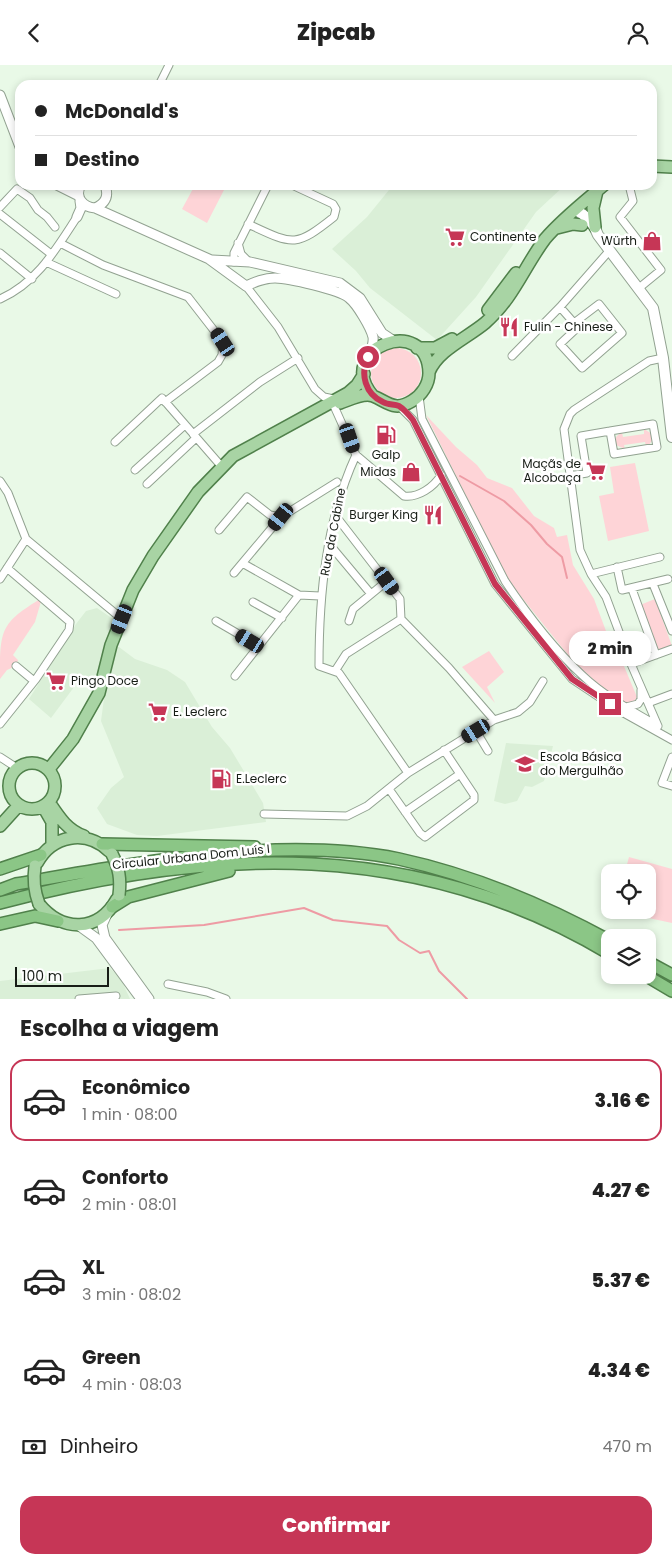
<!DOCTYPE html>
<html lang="pt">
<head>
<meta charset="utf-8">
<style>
	body { margin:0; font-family:Poppins,sans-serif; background:#f6f6f6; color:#222; height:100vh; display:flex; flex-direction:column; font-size:19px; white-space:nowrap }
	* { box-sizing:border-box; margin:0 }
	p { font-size:16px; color:#767676 }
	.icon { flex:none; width:28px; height:28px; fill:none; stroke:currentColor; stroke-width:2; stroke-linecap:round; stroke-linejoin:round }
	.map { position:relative; height:934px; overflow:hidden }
	.drawer { display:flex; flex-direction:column; background:#fff; flex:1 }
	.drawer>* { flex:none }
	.hud { position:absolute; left:15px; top:15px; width:642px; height:110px; border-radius:15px; box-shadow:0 2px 8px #0003; display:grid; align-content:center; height:110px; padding:0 20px; background:#fff }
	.buttons { position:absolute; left:601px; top:799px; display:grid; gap:10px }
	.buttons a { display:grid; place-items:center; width:55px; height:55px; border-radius:10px; background:#fff; box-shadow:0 2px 8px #0003; font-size:25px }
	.scale { position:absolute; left:15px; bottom:12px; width:94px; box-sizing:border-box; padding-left:5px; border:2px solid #171d16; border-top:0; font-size:14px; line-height:18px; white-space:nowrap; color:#171d16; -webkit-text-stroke:4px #fff; paint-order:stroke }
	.end { position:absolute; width:22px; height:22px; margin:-11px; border:6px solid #c63656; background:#fff; box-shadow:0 0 0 2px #fff }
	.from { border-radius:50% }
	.bubble { position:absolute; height:35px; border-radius:15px; background:#fff; box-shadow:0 2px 8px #0003; font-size:16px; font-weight:800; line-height:35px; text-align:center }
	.car { position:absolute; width:15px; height:30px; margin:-15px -8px; border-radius:6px; box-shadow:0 0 4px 1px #0007; background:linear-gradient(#222 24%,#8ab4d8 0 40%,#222 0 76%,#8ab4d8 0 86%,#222 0) }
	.hud b { display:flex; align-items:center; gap:18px; height:48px; font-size:19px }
	.hud b+b { border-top:1px solid #e0e0e0 }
	.hud i { width:12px; height:12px; background:#222 }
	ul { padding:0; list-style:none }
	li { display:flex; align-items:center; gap:15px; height:82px; margin:0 10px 8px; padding:0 10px; border:2px solid transparent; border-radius:15px }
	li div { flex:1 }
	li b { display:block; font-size:19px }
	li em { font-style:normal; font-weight:800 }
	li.active { border-color:#c63656 }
	li>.icon { width:45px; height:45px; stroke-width:1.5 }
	h2 { padding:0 20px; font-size:22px; line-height:60px }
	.pay { display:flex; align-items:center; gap:12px; height:55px; padding:0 20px; font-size:19px }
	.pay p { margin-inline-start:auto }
	.cta { display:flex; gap:10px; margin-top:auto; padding:10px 20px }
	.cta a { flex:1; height:58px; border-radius:15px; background:#c63656; color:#fff; font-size:20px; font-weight:800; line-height:58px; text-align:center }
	header { display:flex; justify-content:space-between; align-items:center; height:65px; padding:0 20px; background:#fff; font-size:22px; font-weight:800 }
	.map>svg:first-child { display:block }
</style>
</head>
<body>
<header><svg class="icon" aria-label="back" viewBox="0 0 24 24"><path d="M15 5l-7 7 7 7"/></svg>Zipcab<svg class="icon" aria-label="person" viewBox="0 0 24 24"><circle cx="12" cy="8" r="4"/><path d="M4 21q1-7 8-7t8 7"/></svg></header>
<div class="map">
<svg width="672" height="934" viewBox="0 0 672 934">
	<rect width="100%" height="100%" fill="#e9f9e7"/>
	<!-- built -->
	<path fill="#daefd7" d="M393 120H565L536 147 476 232 437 275 370 223 356 206 332 184 367 152Z
		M97 543 113 554 106 577 119 582 135 594 167 605 185 617 212 662 230 683 263 738 266 757 157 771 137 770 107 759 97 743 111 723 124 712 101 656 105 626 98 617 90 614H80L51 653 29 634 76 559 86 546Z
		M506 678 553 681 544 716 532 722 525 721 517 736 505 739 494 736Z
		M110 903 121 914 130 934H0V916Z"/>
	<!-- green -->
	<path fill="#fed4d7" d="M195 120H215L224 125 207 158 182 144Z
		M371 308a25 25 0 1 1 50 0a25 25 0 1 1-50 0Z
		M426 350 456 382 477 400 487 413 512 423 534 451 554 463 557 472 567 470 573 500 594 534 609 574 613 575 637 632 633 638 620 639 572 595 507 514Z
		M644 364 652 369 653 374 649 380 646 381 645 377 624 380 625 384 616 380C614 374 616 370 622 368L623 372 644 369Z
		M635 398 649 466 608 476 599 431 614 428 610 402Z
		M42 533 35 557 13 590 18 595 16 601 7 605 0 614C0 565 0 558 42 533Z
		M655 534 672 581V583L658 588 640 540Z
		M489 586 504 607 487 622 495 638 462 602Z
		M629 792 672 804V858L616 846 648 845V808L625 807Z"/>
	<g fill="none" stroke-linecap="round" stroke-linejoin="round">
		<!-- stream -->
		<path stroke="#ee9ba4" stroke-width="2" d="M460 411 504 436 531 460 547 479 562 492 567 513
			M119 865 204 860 304 843 333 855 387 861 399 875 420 888 429 886 439 906 467 934"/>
		<defs>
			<path id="minor" d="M159 20 169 0
				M629 120 633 136 620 152 661 205 639 223
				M0 142 17 124 30 133 38 145 47 152 55 162
				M0 149 51 189
				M248 159C293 180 295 183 334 152L336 144 333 139 292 120
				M60 178 103 200 188 232 223 277 222 290 218 297 165 337
				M238 178 241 189 249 197
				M0 188 32 214
				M46 197 116 229
				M234 197V188L268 120
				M246 221 278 262 315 324 324 332 334 334
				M0 234C37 218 56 184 77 152
				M560 242 574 258 576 264 560 279 582 303 622 268 599 239 574 258
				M512 291 560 242 610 185
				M419 331 422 354 505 516C527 549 553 583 582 610 604 631 632 646 658 661
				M398 340 413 355 495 519 572 614 620 646 672 675
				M334 341 356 390C326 455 319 530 319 601L339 608 408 708
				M653 359 657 382 614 389 610 366Z
				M193 369 260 317 298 293
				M115 377 162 333 222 402
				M356 390 404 431C418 433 434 422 441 410
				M135 405 185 360
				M569 411 587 408 581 371 610 366
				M0 416 8 428 26 474 122 554
				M147 419 196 373
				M335 450 400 534 401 554 449 603 494 655
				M219 465 247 432 270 450 281 452
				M330 480 371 529
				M244 499 299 530 320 531
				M617 502 622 525 668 514
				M234 508 281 452 337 417
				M591 509 660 492
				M0 514 26 474
				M653 519 672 566
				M632 524 656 590
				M253 537 282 553
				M216 556 259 581
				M349 556 353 544 387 516
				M631 599 672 584
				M16 601 34 616
				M335 606 346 589 401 554
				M235 611 299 530
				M648 638 672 629
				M626 642 638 639 641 634V625
				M0 659 36 614 69 565 70 557 7 503
				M658 661 631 599 606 532 591 509 580 485 564 364 570 349 574 345 649 296 663 293
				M476 666 488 686
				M0 692 17 703
				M672 692 662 718 672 721
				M389 724 420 768 425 772 474 735V730L444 685
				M405 747 460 709
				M264 749 347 751 367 741 408 708 476 666 494 655 518 647 530 637 543 616
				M168 919 207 927 226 934
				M79 934 116 931"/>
			<path id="tertiary" d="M0 30 20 82
				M57 120 79 131
				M81 120C74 132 83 142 95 143 106 138 109 131 105 120
				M95 143 209 194 246 221C255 217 264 213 275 213 288 213 340 225 349 233 357 239 371 263 373 272 374 278 371 285 369 291
				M77 152 81 143 80 136
				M212 195 250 197 340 218 360 233 382 268 394 276
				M108 847 102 860 105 873 149 934
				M78 860 96 873 141 934"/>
			<path id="secondary" d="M575 145C587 150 594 159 598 170L653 243 663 293 672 372"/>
			<path id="primary" d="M652 101 672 102
				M595 162 593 143 597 126
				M557 163 573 159 582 160
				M488 245 516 208
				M417 283H435L452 274
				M429 307C438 285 467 273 485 258 513 234 524 202 545 174 562 154 584 137 604 120
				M340 338C349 335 364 327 373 331 388 337 394 347 412 336 422 330 429 319 429 308 428 248 332 283 373 331
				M9 721a23 23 0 1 1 46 0a23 23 0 1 1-46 0Z
				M49 704 73 674 99 628 111 580 133 525 153 491 198 427 233 391 348 328 357 320 364 309
				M49 737C59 752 67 765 84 771
				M44 743 52 757V779
				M0 761 19 740
				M37 798C52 770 86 764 109 786
				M39 839C62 867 98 868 117 834"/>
			<path id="trunk" d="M102 779 255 782
				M0 804 41 790
				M0 825 16 819C136 798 279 770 399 794 473 810 544 840 610 876
				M0 838C211 782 417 773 610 889
				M112 842 128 832 229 806
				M0 859 35 851 58 856
				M648 897 672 910
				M645 910 672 926"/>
		</defs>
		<!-- minor casing -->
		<use href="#minor" stroke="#92a291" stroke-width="9"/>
		<!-- tertiary casing -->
		<use href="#tertiary" stroke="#92a291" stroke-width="11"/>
		<!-- secondary casing -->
		<use href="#secondary" stroke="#92a291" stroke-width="12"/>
		<!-- primary casing -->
		<use href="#primary" stroke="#50814b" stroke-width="14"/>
		<!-- trunk casing -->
		<use href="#trunk" stroke="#50814b" stroke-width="14"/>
		<!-- minor -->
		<use href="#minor" stroke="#fff" stroke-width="7"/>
		<!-- tertiary -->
		<use href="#tertiary" stroke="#fff" stroke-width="9"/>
		<!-- secondary -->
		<use href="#secondary" stroke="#fff" stroke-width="10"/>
		<!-- primary -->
		<use href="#primary" stroke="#a8d4a4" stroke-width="11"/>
		<!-- trunk -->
		<use href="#trunk" stroke="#8bc686" stroke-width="11"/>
		<defs>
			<path id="primary-bridge" d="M112 789C119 803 121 814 119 830
				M35 801C33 815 34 825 39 839"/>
		</defs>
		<!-- primary-bridge casing -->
		<use href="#primary-bridge" stroke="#50814b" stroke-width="14" stroke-linecap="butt"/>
		<!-- primary-bridge -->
		<use href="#primary-bridge" stroke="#a8d4a4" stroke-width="11"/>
	</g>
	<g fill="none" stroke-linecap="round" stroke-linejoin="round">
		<!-- route -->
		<path stroke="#c63656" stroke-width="6" d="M368 292C360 309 365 329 383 337 388 340 394 339 399 341 404 344 409 350 413 355L495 519 572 614 610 639"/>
	</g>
	<!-- icons -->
	<defs>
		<symbol id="supermarket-bare" viewBox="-9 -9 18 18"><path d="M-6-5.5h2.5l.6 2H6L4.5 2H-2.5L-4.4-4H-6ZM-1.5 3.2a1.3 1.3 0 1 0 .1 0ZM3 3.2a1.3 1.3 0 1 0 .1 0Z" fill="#c63656" stroke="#fff" stroke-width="2.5" paint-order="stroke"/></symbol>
		<symbol id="shop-bare" viewBox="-9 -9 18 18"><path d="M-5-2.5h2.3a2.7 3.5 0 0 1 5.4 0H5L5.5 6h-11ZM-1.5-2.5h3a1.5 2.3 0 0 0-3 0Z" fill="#c63656" stroke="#fff" stroke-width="2.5" paint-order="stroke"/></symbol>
		<symbol id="restaurant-bare" viewBox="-9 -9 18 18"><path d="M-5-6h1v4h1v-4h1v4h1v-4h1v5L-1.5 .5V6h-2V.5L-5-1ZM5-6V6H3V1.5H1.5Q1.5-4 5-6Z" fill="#c63656" stroke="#fff" stroke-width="2.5" paint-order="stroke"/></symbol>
		<symbol id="fuel-bare" viewBox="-9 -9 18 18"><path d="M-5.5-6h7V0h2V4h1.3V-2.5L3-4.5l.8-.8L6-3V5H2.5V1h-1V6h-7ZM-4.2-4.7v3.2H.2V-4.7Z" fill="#c63656" stroke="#fff" stroke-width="2.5" paint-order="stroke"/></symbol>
		<symbol id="school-bare" viewBox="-9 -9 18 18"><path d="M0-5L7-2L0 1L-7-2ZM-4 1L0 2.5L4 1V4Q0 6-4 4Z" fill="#c63656" stroke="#fff" stroke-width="2.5" paint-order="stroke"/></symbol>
	</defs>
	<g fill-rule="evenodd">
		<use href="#supermarket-bare" x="441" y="158" width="28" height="28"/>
		<use href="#shop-bare" x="638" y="162" width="28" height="28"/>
		<use href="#restaurant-bare" x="495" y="248" width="28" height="28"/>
		<use href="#fuel-bare" x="372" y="356" width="28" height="28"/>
		<use href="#supermarket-bare" x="582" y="392" width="28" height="28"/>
		<use href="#shop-bare" x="397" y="393" width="28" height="28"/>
		<use href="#restaurant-bare" x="419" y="436" width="28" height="28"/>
		<use href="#supermarket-bare" x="42" y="602" width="28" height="28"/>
		<use href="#supermarket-bare" x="144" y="633" width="28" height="28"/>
		<use href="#school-bare" x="511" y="685" width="28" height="28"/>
		<use href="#fuel-bare" x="207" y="700" width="28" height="28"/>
	</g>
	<g text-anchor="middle" stroke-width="5" stroke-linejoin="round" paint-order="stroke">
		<!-- poi labels -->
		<g font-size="12" fill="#171d16" stroke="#fff" text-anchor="start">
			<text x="470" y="176">Continente</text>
			<text x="637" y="180" text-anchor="end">Würth</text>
			<text x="524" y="266">Fulin - Chinese</text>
			<text x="386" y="394" text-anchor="middle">Galp</text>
			<text x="581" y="403" text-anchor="end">Maçãs de<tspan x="581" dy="14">Alcobaça</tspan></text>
			<text x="396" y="411" text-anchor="end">Midas</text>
			<text x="418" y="454" text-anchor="end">Burger King</text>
			<text x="71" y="620">Pingo Doce</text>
			<text x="173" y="651">E. Leclerc</text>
			<text x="540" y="696">Escola Básica<tspan x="540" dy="14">do Mergulhão</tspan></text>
			<text x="236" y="718">E.Leclerc</text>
		</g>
		<!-- street labels -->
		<g font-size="12" fill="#171d16" stroke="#fff">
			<text transform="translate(333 467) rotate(-79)" y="4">Rua da Cabine</text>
			<text transform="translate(191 792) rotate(-6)" y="4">Circular Urbana Dom Luís I</text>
		</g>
	</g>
</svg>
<div class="buttons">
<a><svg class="icon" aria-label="locate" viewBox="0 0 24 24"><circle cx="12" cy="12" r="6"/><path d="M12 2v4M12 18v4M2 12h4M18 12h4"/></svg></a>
<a><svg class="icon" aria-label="layers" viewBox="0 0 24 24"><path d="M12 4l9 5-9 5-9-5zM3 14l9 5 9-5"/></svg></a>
</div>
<div class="scale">100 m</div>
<i class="end from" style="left:368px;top:292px"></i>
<i class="end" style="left:610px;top:639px"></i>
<div class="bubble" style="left:569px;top:566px;width:82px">2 min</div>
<i class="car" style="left:223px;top:277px;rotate:327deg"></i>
<i class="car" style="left:350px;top:373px;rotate:161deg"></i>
<i class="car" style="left:281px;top:452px;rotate:219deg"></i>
<i class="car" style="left:387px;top:516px;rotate:144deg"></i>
<i class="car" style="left:122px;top:554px;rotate:202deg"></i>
<i class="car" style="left:250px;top:576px;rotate:301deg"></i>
<i class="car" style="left:476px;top:666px;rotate:239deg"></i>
<div class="hud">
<b><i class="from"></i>McDonald's</b>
<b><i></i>Destino</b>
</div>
</div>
<section class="drawer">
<h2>Escolha a viagem</h2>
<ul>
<li class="active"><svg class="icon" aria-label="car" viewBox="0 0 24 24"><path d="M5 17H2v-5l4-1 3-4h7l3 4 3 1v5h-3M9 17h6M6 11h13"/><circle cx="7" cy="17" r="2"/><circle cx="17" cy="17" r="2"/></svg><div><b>Econômico</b><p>1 min · 08:00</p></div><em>3.16 €</em></li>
<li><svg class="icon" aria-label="car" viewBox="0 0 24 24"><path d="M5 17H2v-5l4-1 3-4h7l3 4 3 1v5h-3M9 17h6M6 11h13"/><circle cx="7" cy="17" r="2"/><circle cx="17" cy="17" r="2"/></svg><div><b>Conforto</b><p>2 min · 08:01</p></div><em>4.27 €</em></li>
<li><svg class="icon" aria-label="car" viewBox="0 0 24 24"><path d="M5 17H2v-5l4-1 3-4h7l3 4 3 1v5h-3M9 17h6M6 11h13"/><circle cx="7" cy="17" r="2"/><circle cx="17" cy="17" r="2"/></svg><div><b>XL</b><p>3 min · 08:02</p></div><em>5.37 €</em></li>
<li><svg class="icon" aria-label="car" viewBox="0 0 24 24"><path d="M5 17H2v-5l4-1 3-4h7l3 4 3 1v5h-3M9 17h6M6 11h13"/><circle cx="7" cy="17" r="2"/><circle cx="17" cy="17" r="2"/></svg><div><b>Green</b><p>4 min · 08:03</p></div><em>4.34 €</em></li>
</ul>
<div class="pay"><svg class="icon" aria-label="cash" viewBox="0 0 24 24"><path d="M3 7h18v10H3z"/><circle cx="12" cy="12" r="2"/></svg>Dinheiro<p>470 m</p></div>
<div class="cta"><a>Confirmar</a></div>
</section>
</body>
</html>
